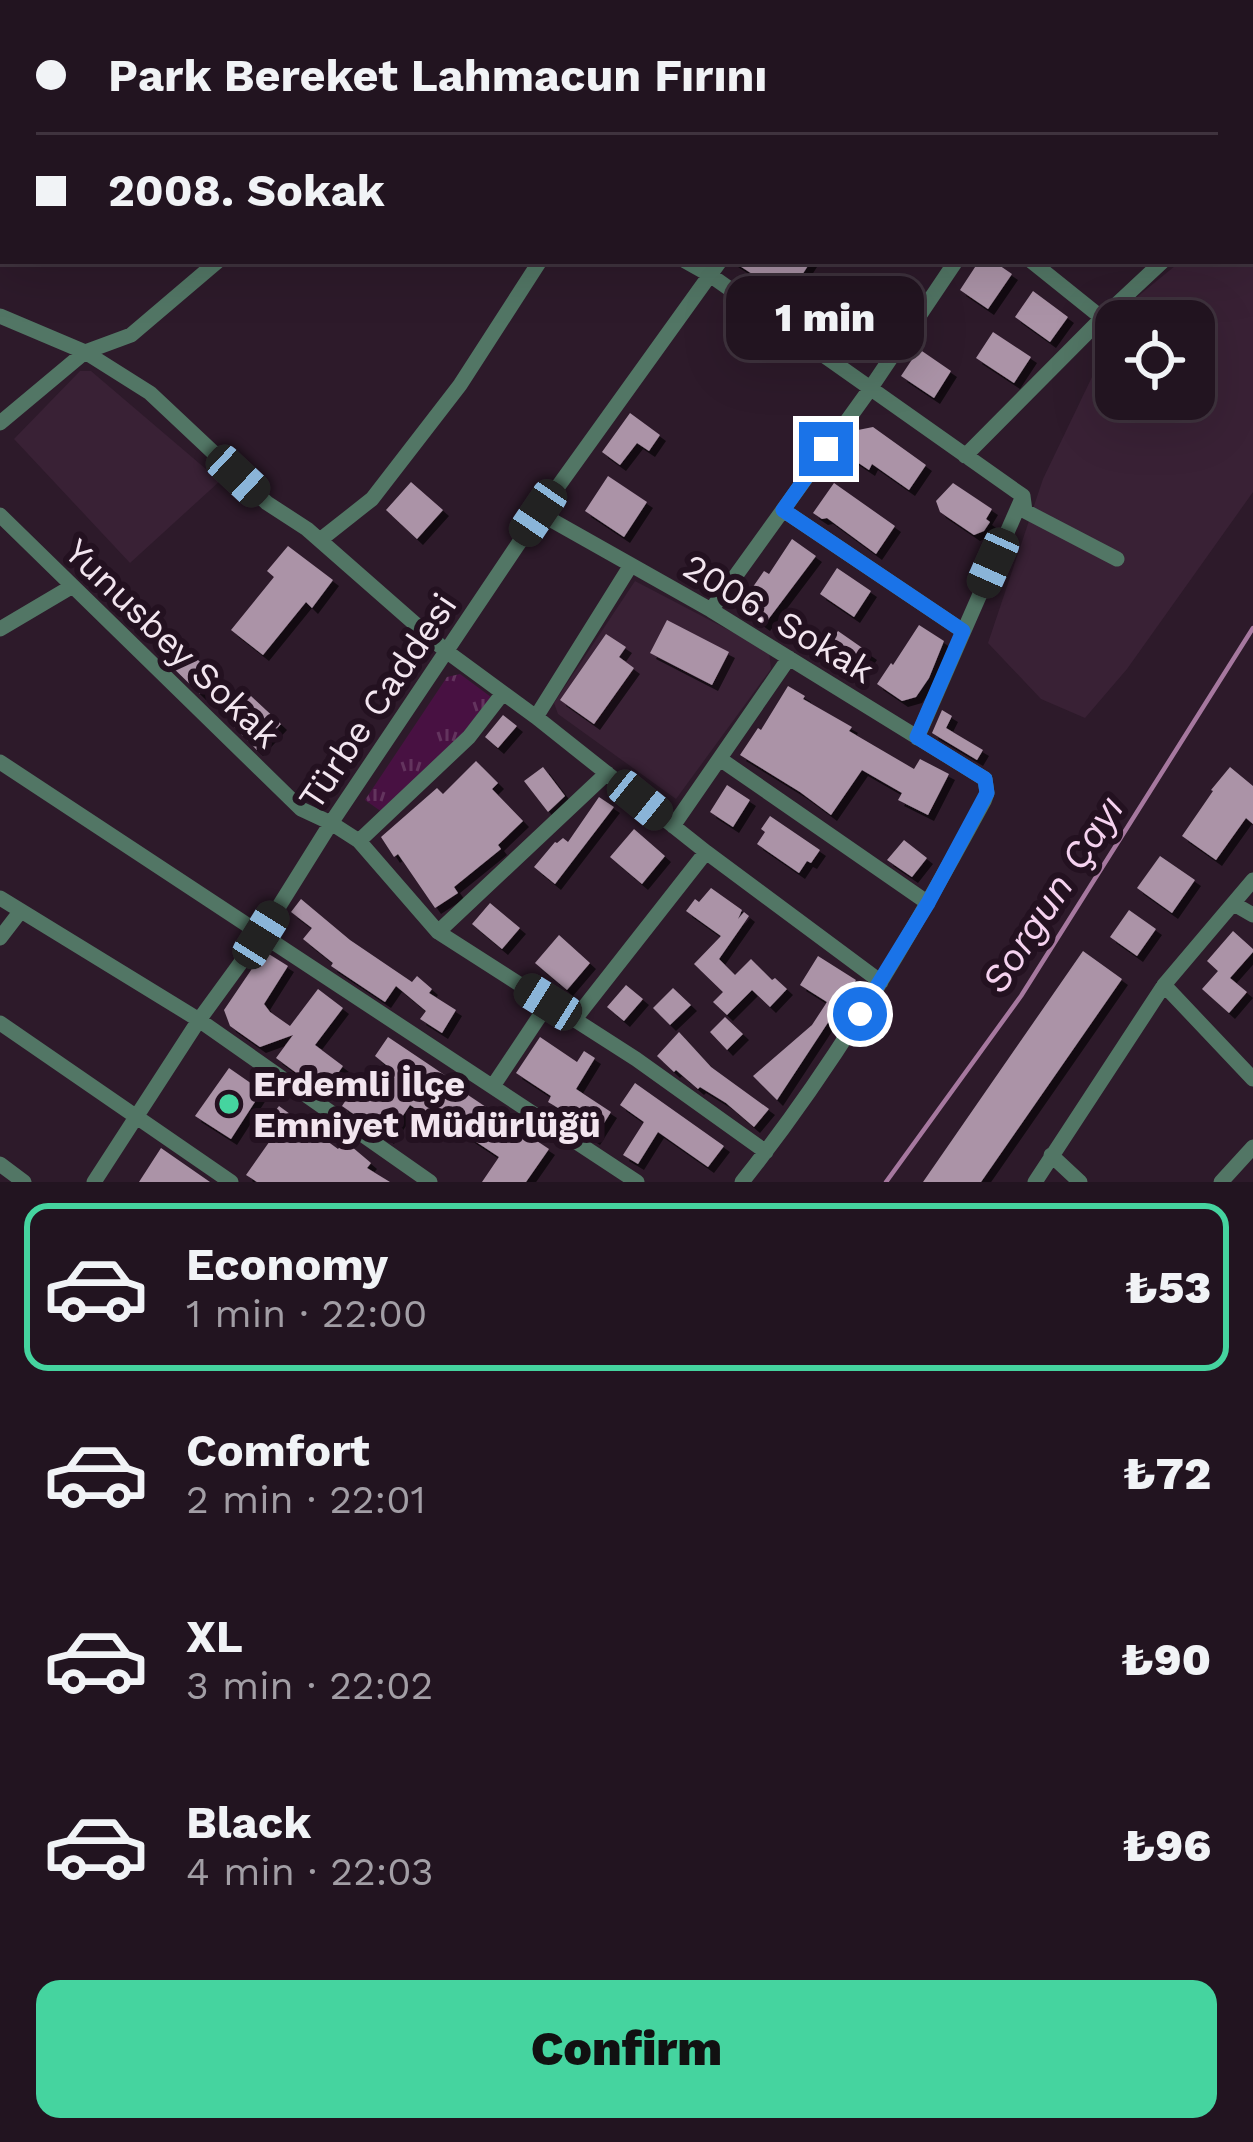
<!DOCTYPE html>
<html lang="en">
<head>
<meta charset="utf-8">
<style>
	body { margin:0; font-family:"Work Sans",sans-serif; background:#2e212d; color:#f1f3f6; height:100vh; display:flex; flex-direction:column; font-size:45px; white-space:nowrap }
	* { box-sizing:border-box; margin:0 }
	p { font-size:39px; color:#a29ea5 }
	.icon { flex:none; width:66px; height:66px; fill:none; stroke:currentColor; stroke-width:2; stroke-linecap:round; stroke-linejoin:round }
	.map { position:relative; height:1182px; overflow:hidden }
	.sheet { display:flex; flex-direction:column; background:#221420; flex:1 }
	.sheet>* { flex:none }
	.banner { position:absolute; left:0px; top:0px; width:1254px; height:264px; box-shadow:0 12px 48px #0002,0 0 0 3px #3f333e; display:grid; align-content:center; height:264px; padding:0 36px; background:#221420 }
	.buttons { position:absolute; left:1095px; top:300px; display:grid; gap:24px }
	.buttons a { display:grid; place-items:center; width:120px; height:120px; border-radius:24px; background:#221420; box-shadow:0 12px 48px #0002,0 0 0 3px #3f333e; font-size:60px }
	.end { position:absolute; width:54px; height:54px; margin:-27px; border:15px solid #1a73e8; background:#fff; box-shadow:0 0 0 6px #fff }
	.from { border-radius:50% }
	.bubble { position:absolute; height:84px; border-radius:24px; background:#221420; box-shadow:0 12px 48px #0002,0 0 0 3px #3f333e; font-size:39px; font-weight:800; line-height:84px; text-align:center }
	.car { position:absolute; width:36px; height:72px; margin:-36px -18px; border-radius:15px; box-shadow:0 0 9px 3px #0007; background:linear-gradient(#222 24%,#8ab4d8 0 40%,#222 0 76%,#8ab4d8 0 86%,#222 0) }
	.banner b { display:flex; align-items:center; gap:42px; height:114px; font-size:45px }
	.banner b+b { border-top:3px solid #3f333e }
	.banner i { width:30px; height:30px; background:#f1f3f6 }
	ul { padding:21px 0 0; list-style:none }
	li { display:flex; align-items:center; gap:36px; height:168px; margin:0 24px 18px; padding:0 12px; border:6px solid transparent; border-radius:24px }
	li div { flex:1 }
	li b { display:block; font-size:45px }
	li em { font-style:normal; font-weight:800 }
	li.active { border-color:#45d49f }
	li>.icon { width:108px; height:108px; stroke-width:1.5 }
	.cta { display:flex; gap:24px; margin-top:auto; padding:24px 36px }
	.cta a { flex:1; height:138px; border-radius:24px; background:#45d49f; color:#111; font-size:48px; font-weight:800; line-height:138px; text-align:center }
	.map>svg:first-child { display:block }
</style>
</head>
<body>
<div class="map">
<svg width="1253" height="1182" viewBox="0 0 1253 1182">
	<defs>
		<pattern id="park-tufts" width="24" height="20" patternUnits="userSpaceOnUse" patternTransform="scale(3)"><rect width="24" height="20" fill="#481142"/><path d="M3 7l-1-3M5 7V3M7 7l1-3M15 17l-1-3M17 17v-4M19 17l1-3" fill="none" stroke="#63345e"/></pattern>
		<filter id="shadow"><feDropShadow dx="6" dy="6" stdDeviation="0" flood-color="#0009"/></filter>
	</defs>
	<rect width="100%" height="100%" fill="#2d1a2a"/>
	<!-- built -->
	<path fill="#392135" d="M1253 194V492L1127 669 1085 718 1041 699 988 643 1043 479 1116 327V399H1194V321H1119L1126 306 1181 261H1251Z
		M80 371H91L220 481 130 563 14 439Z
		M635 581 769 651 771 669 676 799 558 714 554 703Z"/>
	<!-- park -->
	<path fill="url(#park-tufts)" d="M460 674 491 697 459 738 382 812 365 800 447 677Z"/>
	<g fill="none" stroke-linecap="round" stroke-linejoin="round">
		<!-- stream -->
		<path stroke="#a6789f" stroke-width="4.5" d="M886 1182 1021 996 1253 628"/>
	</g>
	<!-- building -->
	<path fill="#ab93a7" filter="url(#shadow)" d="M732 261H811L788 297Z
		M979 261H993L1012 274 988 309 960 290Z
		M1033 291 1068 317 1050 342 1015 317Z
		M993 332 1031 357 1014 383 976 358Z
		M919 349 951 371 934 398 901 376Z
		M630 413 660 435 649 451 637 443 620 465 602 452Z
		M873 427 926 465 909 490 872 464 869 470 851 458 848 445 858 430Z
		M608 476 647 502 624 537 585 511Z
		M411 482 443 510 417 539 386 510Z
		M834 483 895 526 876 554 827 518 822 519 813 513Z
		M953 483 992 509 986 519 990 522 984 531 974 535 940 512 936 501Z
		M792 539 816 556 764 625 739 607 764 571 769 574Z
		M288 546 333 580 312 608 306 602 263 655 231 630 274 577 267 571Z
		M837 568 871 591 854 617 820 594Z
		M667 620 729 652 712 685 650 653Z
		M919 625 944 641 929 678 916 697 902 701 877 684 891 663 893 665Z
		M838 631 871 654 855 677 822 654Z
		M606 634 626 647 619 657 634 668 594 724 560 700Z
		M176 638 216 678 200 694 160 655Z
		M788 686 805 696 803 699 852 727 849 731 914 769 920 759 949 774 928 815 898 800 902 793 862 770 831 815 800 792 740 755 758 728 761 730Z
		M251 696 281 724 257 750 228 721Z
		M942 710 952 716 946 728 983 750 977 760 932 733Z
		M503 715 517 726 498 748 485 737Z
		M476 761 498 783 492 789 523 821 498 845 501 849 454 887 458 893 435 908 398 854 394 857 381 837 437 788 443 794Z
		M543 767 565 796 548 812 524 781Z
		M1230 767 1253 786V824L1246 818 1216 860 1182 836 1213 791 1211 790Z
		M727 785 750 800 733 827 710 812Z
		M599 797 614 807 555 884 534 867 555 842 557 843 563 838 568 842Z
		M770 816 820 850 811 863 807 861 799 873 757 844 765 832 761 829Z
		M634 829 665 856 642 884 610 857Z
		M904 840 927 858 912 877 887 860Z
		M1160 856 1195 880 1172 913 1137 888Z
		M711 888 742 910 738 919 744 912 749 916 719 959 735 975 751 959 772 980 775 978 787 989 770 1007 752 990 727 1015 713 1002 723 992 694 964 721 936 686 911 695 899 699 902Z
		M301 899 350 940 412 982 417 976 432 989 429 993 456 1010 442 1033 420 1019 426 1011 396 986 385 1002 331 966 333 963 303 939 312 928 291 912Z
		M490 903 520 928 502 949 472 924Z
		M1129 910 1156 929 1137 956 1110 937Z
		M1233 931 1253 949V952L1230 978 1247 992 1229 1013 1202 989 1218 971 1207 961Z
		M559 935 590 963 567 990 535 963Z
		M264 951 288 966 264 1004 270 1012 290 1026 318 989 343 1008 315 1045 343 1066 324 1093 276 1058 293 1035 260 1047 230 1026 224 1010Z
		M1083 951 1122 979 981 1182H923Z
		M818 956 856 980 777 1100 753 1076 812 1025 827 1002 800 985Z
		M626 985 643 999 624 1021 607 1007Z
		M673 988 691 1005 670 1025 653 1008Z
		M725 1017 743 1034 727 1050 710 1032Z
		M679 1032 711 1067 769 1109 754 1127 726 1103 700 1087 698 1089 676 1070 674 1072 657 1056Z
		M388 1037 458 1084 456 1087 549 1149 526 1182H482L499 1157 437 1116 434 1121 410 1105 388 1138 342 1106 362 1076 378 1087 390 1068 375 1056Z
		M540 1037 577 1062 584 1051 595 1058 576 1089 611 1112 594 1139 566 1121 570 1115 548 1102 551 1096 516 1073Z
		M229 1068 262 1091 231 1139 195 1116Z
		M635 1083 724 1146 708 1167 658 1132 638 1164 623 1155 644 1122 620 1105Z
		M279 1106 338 1149 345 1141 371 1163 367 1168 390 1182H257L246 1175 272 1138 261 1130Z
		M161 1148 210 1182H139Z"/>
	<g fill="none" stroke-linecap="round" stroke-linejoin="round">
		<!-- minor -->
		<path stroke="#527665" stroke-width="15" d="M203 0 210 3
			M652 0 657 3
			M132 3 135 0
			M386 3 388 0
			M675 3 677 0
			M884 3 886 0
			M1132 3 1134 0
			M0 96 3 98
			M1251 179 1253 177
			M0 181 3 176
			M685 261 710 275 1023 496
			M1031 261 1102 318
			M0 316 85 352 150 393 267 503 307 529 446 651 536 717 706 852 881 982
			M0 423 85 352 131 335 218 261
			M965 456 1102 318 1163 261
			M1023 496 1025 511 1117 559
			M783 510 963 631
			M539 513 711 610 985 779 987 793 984 801C912 934 836 1064 742 1182
			M0 515 301 809 331 823 359 841 438 932 636 1059 766 1152
			M320 540 372 499 460 385 540 261
			M711 610 870 389 956 261
			M0 629 71 587
			M536 717 631 565
			M917 738 1023 496
			M720 759 928 903
			M0 762 637 1182
			M673 826 789 658
			M359 841 469 737 503 693
			M0 898 199 1020 430 1182
			M1234 904 1253 915
			M438 932 607 773
			M0 938 20 912
			M1164 985 1253 1079
			M575 1019 706 852
			M0 1023 231 1182
			M493 1086 549 1002
			M1051 1155 1080 1182
			M0 1164 24 1182
			M94 1182 199 1020 261 935 331 823 539 513 720 261
			M1035 1182 1164 985 1253 880
			M1221 1182 1253 1147"/>
	</g>
	<g fill="none" stroke-linecap="round" stroke-linejoin="round">
		<!-- route -->
		<path stroke="#1a73e8" stroke-width="15" d="M826 449 783 510 963 631 917 737 985 779 987 793 928 903 860 1014"/>
	</g>
	<!-- markers -->
	<circle fill="#45d49f" stroke="#231120" stroke-width="4.5" cx="229" cy="1104" r="12"/>
	<g text-anchor="middle" stroke-width="12" stroke-linejoin="round" paint-order="stroke">
		<!-- street labels -->
		<g font-size="36" fill="#f2e5ef" stroke="#231120">
			<text transform="translate(779 618) rotate(31)" y="13">2006. Sokak</text>
			<text transform="translate(173 643) rotate(44)" y="13">Yunusbey Sokak</text>
			<text transform="translate(377 701) rotate(-56)" y="13">Türbe Caddesi</text>
		</g>
		<!-- poi labels -->
		<g font-size="36" font-weight="bold" fill="#f2e5ef" stroke="#231120" text-anchor="start">
			<text x="253" y="1096">Erdemli İlçe<tspan x="253" dy="41">Emniyet Müdürlüğü</tspan></text>
		</g>
		<!-- water labels -->
		<g font-size="39" font-style="italic" fill="#f5d2ef" stroke="#231120">
			<text transform="translate(1052 894) rotate(-57)" y="14">Sorgun Çayı</text>
		</g>
	</g>
</svg>
<div class="buttons">
<a><svg class="icon" aria-label="locate" viewBox="0 0 24 24"><circle cx="12" cy="12" r="6"/><path d="M12 2v4M12 18v4M2 12h4M18 12h4"/></svg></a>
</div>
<i class="end from" style="left:860px;top:1014px"></i>
<i class="end" style="left:826px;top:449px"></i>
<div class="bubble" style="left:726px;top:276px;width:198px">1 min</div>
<i class="car" style="left:238px;top:476px;rotate:133deg"></i>
<i class="car" style="left:538px;top:513px;rotate:214deg"></i>
<i class="car" style="left:993px;top:563px;rotate:204deg"></i>
<i class="car" style="left:640px;top:800px;rotate:129deg"></i>
<i class="car" style="left:261px;top:935px;rotate:32deg"></i>
<i class="car" style="left:548px;top:1002px;rotate:302deg"></i>
<div class="banner">
<b><i class="from"></i>Park Bereket Lahmacun Fırını</b>
<b><i></i>2008. Sokak</b>
</div>
</div>
<section class="sheet">
<ul>
<li class="active"><svg class="icon" aria-label="car" viewBox="0 0 24 24"><path d="M5 17H2v-5l4-1 3-4h7l3 4 3 1v5h-3M9 17h6M6 11h13"/><circle cx="7" cy="17" r="2"/><circle cx="17" cy="17" r="2"/></svg><div><b>Economy</b><p>1 min · 22:00</p></div><em>₺53</em></li>
<li><svg class="icon" aria-label="car" viewBox="0 0 24 24"><path d="M5 17H2v-5l4-1 3-4h7l3 4 3 1v5h-3M9 17h6M6 11h13"/><circle cx="7" cy="17" r="2"/><circle cx="17" cy="17" r="2"/></svg><div><b>Comfort</b><p>2 min · 22:01</p></div><em>₺72</em></li>
<li><svg class="icon" aria-label="car" viewBox="0 0 24 24"><path d="M5 17H2v-5l4-1 3-4h7l3 4 3 1v5h-3M9 17h6M6 11h13"/><circle cx="7" cy="17" r="2"/><circle cx="17" cy="17" r="2"/></svg><div><b>XL</b><p>3 min · 22:02</p></div><em>₺90</em></li>
<li><svg class="icon" aria-label="car" viewBox="0 0 24 24"><path d="M5 17H2v-5l4-1 3-4h7l3 4 3 1v5h-3M9 17h6M6 11h13"/><circle cx="7" cy="17" r="2"/><circle cx="17" cy="17" r="2"/></svg><div><b>Black</b><p>4 min · 22:03</p></div><em>₺96</em></li>
</ul>
<div class="cta"><a>Confirm</a></div>
</section>
</body>
</html>
